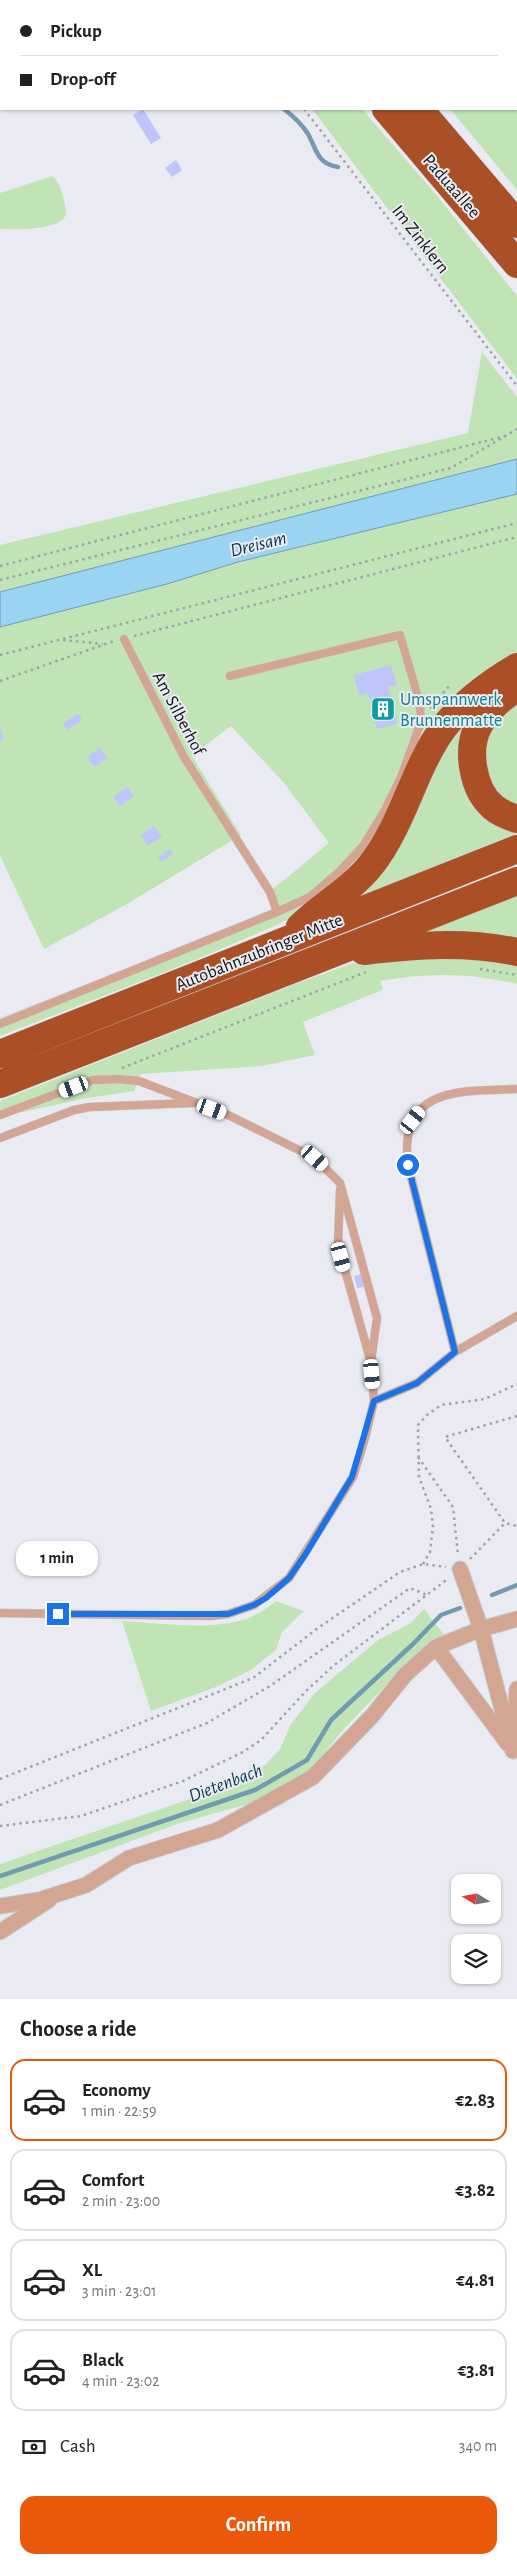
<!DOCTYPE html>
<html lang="en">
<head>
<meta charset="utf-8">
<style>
	body { margin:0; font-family:"Alegreya Sans",sans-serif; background:#f6f6f6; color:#202124; height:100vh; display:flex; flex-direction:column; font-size:19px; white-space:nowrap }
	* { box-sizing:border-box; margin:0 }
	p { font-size:16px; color:#757577 }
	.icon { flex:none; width:28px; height:28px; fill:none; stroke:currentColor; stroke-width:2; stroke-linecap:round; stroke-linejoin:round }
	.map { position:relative; height:1999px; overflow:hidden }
	.details { display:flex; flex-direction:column; background:#fff; flex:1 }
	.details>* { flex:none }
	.banner { position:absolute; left:0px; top:0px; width:518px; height:110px; box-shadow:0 1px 4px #0004; display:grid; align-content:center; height:110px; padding:0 20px; background:#fff }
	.needle { width:32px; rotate:281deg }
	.fabs { position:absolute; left:451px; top:1874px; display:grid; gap:10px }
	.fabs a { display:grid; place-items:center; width:50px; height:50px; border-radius:10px; background:#fff; box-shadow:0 1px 4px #0004; font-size:25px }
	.end { position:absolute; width:22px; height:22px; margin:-11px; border:6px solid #1a73e8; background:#fff; box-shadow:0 0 0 2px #fff }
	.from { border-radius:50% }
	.bubble { position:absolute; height:35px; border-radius:15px; background:#fff; box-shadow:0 1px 4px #0004; font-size:16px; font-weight:600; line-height:35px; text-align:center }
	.car { position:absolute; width:15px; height:30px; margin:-15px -8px; border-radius:6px; box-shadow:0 0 4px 1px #0007; background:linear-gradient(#fff 24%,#345 0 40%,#fff 0 76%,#345 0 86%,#fff 0) }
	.banner b { display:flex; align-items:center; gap:18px; height:48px; font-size:19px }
	.banner b+b { border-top:1px solid #e0e0e0 }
	.banner i { width:12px; height:12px; background:#202124 }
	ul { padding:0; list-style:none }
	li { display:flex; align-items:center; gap:15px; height:82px; margin:0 10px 8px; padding:0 10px; border:2px solid #e0e0e0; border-radius:15px }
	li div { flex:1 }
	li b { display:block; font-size:19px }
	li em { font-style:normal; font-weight:600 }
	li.selected { border-color:#ea580c }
	li>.icon { width:45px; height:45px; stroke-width:1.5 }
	h2 { padding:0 20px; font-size:22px; line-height:60px }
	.pay { display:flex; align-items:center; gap:12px; height:55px; padding:0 20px; font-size:19px }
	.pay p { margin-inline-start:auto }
	.action { display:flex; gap:10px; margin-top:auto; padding:10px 20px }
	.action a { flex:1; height:58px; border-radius:15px; background:#ea580c; color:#fff; font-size:20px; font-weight:600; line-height:58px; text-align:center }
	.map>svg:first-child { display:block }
</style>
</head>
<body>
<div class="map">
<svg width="517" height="1999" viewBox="0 0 517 1999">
	<rect width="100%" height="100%" fill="#eaebf2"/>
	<!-- green -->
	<path fill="#c1e4b7" d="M350 0H437L438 1H351Z
		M517 82V190L450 109H516Z
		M312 109H362L438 197 517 296V379Z
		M52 176C59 181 62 191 64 200 65 206 68 213 64 218 55 230 14 230 0 229V193Z
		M482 352 517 397V459L0 592V545L468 433Z
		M517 494V662L465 697 367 858 318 903 277 925 183 965 0 1036V1018L279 909 272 890 329 843 284 783 231 726 192 756 241 835 127 904 44 949 0 856V627L167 584 238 562Z
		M517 694V811L502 803 478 752 501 704Z
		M477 702 467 743 517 827V833L359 898 349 894Z
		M517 893V946L409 935Z
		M385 955 517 959V984C471 973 427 972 380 981L383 988 380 991 303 1022 315 1055 262 1066 141 1074 134 1091 82 1099 0 1117V1101L298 983 364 959Z
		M276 1601 304 1611 282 1632 276 1650 251 1670 216 1687 151 1711 122 1621C161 1623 208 1631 246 1619 257 1615 267 1608 276 1601Z
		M424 1609 445 1636 416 1654 341 1732 306 1776 262 1800 177 1824 0 1890V1864L219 1789 242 1780 265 1765 280 1749 291 1724 315 1693 378 1640 411 1623Z"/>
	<!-- water -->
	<path fill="#9bd3f3" stroke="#729ab1" d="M517 459V494L238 562 167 584 0 627V592Z"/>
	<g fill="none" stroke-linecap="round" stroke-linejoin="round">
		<!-- stream -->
		<path stroke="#729ab1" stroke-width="4.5" d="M0 81H1
			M284 109C293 116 302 124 308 134 317 150 317 164 338 167
			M492 1595 517 1585
			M0 1876 255 1790 307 1760 331 1720 413 1644 441 1615 460 1608"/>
	</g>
	<!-- building -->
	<path fill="#c0c5f9" d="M143 109 161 138 151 144 133 115Z
		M176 160 182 170 172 177 165 168Z
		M391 665 397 685 388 687 397 724 377 729 368 693 359 695 354 675Z
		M78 713 82 720 68 730 63 724Z
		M0 725 4 740 0 741Z
		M100 747 107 758 94 767 87 757Z
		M127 787 134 796 120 806 113 797Z
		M154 826 162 837 148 846 141 835Z
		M170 849 173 854 161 862 158 857Z
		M361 1274 364 1287 357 1288 354 1276Z"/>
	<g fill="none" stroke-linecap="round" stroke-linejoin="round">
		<defs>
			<path id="lane" d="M124 639 184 757 270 892 277 912
				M0 1024 277 912 310 897 340 871 363 846 385 810 401 777 421 722 420 704 400 635 230 676
				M0 1115 93 1080 118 1079 139 1081 228 1115 315 1158 340 1183 377 1318 371 1361 374 1401 365 1438 353 1477 289 1578 254 1605 228 1614 211 1616 0 1613
				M0 1138 74 1110 90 1107 193 1103
				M340 1190 338 1245 370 1359
				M455 1352 408 1165C398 1086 461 1091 517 1089
				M374 1401 417 1383 455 1352 517 1316"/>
			<path id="street" d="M447 0 448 1
				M29 1V0
				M516 70 517 71
				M460 1569 481 1629 513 1751
				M436 1647 508 1744
				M514 1737 517 1689
				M0 1906 39 1900 86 1885 129 1858 218 1830 313 1777 372 1716 405 1675 436 1647 481 1629 517 1619
				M0 1932 49 1900"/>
			<path id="highway" d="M288 0 289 1
				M321 0 322 1
				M386 109 517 264
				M419 109 517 224
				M517 687C502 698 488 708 479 725 466 748 472 789 493 807 500 813 508 816 517 819
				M300 927C322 905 351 890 371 865 404 823 413 769 444 727 464 702 490 683 517 667
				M364 951C415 945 465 941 517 952
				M0 1054 517 849
				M0 1084 517 881"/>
		</defs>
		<!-- lane casing -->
		<use href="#lane" stroke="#c8c9cf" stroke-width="9"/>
		<!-- street casing -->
		<use href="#street" stroke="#c8c9cf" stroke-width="17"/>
		<!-- highway casing -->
		<use href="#highway" stroke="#c8c9cf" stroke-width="29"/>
		<!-- path -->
		<path stroke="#a1a2a8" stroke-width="2.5" stroke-dasharray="2.5 4" stroke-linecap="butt" d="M195 0 196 1
			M415 0 416 1
			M516 97 517 96
			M516 105 517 106
			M304 109 517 386
			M0 566 505 436
			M0 580 451 468 517 429
			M134 636 517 537
			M63 640 103 644
			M0 655 517 523
			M0 681 114 641
			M430 708 451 684
			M480 969 517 975
			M122 1068 366 972
			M517 1416 445 1437 505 1523 517 1526
			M418 1457 453 1507 458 1555
			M470 1559 505 1523
			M423 1564 430 1552 433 1526 431 1509 419 1477 418 1425 427 1415 441 1405 485 1399 517 1384
			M0 1779 253 1678 318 1628 400 1572 423 1564 446 1567
			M0 1805 207 1723 270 1686 410 1588 427 1595
			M0 1826 81 1816 183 1781 243 1752 261 1740 306 1691 333 1666 449 1578"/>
		<!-- lane -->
		<use href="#lane" stroke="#d3a593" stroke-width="8"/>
		<!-- street -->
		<use href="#street" stroke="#d3a593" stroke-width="15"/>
		<!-- highway -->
		<use href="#highway" stroke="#ab4f26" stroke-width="28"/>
	</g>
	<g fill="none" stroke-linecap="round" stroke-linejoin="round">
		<!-- route -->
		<path stroke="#1a73e8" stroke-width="6" d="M58 1614H228L254 1605 266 1598 289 1578 305 1555 352 1477 374 1401 417 1383 455 1352 408 1165"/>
	</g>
	<!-- icons -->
	<defs>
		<symbol id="building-square" viewBox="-11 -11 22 22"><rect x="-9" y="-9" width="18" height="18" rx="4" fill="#0f9aa8" stroke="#eaebf2"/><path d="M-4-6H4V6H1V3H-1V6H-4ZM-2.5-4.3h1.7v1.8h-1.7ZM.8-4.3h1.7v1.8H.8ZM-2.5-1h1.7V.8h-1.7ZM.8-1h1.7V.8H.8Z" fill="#fff"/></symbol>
	</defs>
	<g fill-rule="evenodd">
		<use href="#building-square" x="369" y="695" width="28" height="28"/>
	</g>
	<g text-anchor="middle" stroke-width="4" stroke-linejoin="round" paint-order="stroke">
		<!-- street labels -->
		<g font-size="18" fill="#141417" stroke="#eaebf2">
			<text transform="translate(452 186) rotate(49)" y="6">Paduaallee</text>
			<text transform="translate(421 239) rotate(52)" y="6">Im Zinklern</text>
			<text transform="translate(179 713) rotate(62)" y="6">Am Silberhof</text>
			<text transform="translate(259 952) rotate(-22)" y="6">Autobahnzubringer Mitte</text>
		</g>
		<!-- culture labels -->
		<g font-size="18" fill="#0d838f" stroke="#eaebf2" text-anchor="start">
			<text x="400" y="705">Umspannwerk<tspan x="400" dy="21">Brunnenmatte</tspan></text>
		</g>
		<!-- water labels -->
		<g font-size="19" font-style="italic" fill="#08384e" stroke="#eaebf2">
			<text transform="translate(258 543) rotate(-14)" y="7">Dreisam</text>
			<text transform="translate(225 1782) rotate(-21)" y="7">Dietenbach</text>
		</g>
	</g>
</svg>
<div class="fabs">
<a><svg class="needle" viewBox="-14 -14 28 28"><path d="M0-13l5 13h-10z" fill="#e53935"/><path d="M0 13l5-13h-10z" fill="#757577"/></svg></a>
<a><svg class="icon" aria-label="layers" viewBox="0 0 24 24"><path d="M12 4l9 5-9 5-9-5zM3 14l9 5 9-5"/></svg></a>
</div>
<i class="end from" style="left:408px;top:1165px"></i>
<i class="end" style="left:58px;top:1614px"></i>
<div class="bubble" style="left:16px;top:1541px;width:82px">1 min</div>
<i class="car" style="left:74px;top:1087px;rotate:249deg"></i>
<i class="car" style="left:212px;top:1109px;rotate:110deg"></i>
<i class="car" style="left:413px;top:1120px;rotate:37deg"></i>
<i class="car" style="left:315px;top:1158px;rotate:131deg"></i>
<i class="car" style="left:341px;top:1257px;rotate:165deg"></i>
<i class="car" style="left:372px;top:1374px;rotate:175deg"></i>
<div class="banner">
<b><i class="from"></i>Pickup</b>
<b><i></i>Drop-off</b>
</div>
</div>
<section class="details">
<h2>Choose a ride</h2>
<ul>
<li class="selected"><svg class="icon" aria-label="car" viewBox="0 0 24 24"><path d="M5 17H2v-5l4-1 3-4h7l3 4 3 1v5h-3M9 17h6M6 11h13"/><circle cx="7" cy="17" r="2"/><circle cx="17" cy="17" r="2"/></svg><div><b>Economy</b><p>1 min · 22:59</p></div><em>€2.83</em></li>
<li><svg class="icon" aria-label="car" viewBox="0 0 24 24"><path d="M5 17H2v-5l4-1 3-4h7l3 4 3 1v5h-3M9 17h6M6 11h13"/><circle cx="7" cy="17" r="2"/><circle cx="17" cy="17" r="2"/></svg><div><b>Comfort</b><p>2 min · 23:00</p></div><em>€3.82</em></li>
<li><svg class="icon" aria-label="car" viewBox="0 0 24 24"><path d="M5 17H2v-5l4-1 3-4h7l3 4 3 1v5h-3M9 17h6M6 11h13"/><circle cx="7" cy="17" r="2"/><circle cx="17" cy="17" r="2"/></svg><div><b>XL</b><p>3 min · 23:01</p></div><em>€4.81</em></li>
<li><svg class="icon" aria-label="car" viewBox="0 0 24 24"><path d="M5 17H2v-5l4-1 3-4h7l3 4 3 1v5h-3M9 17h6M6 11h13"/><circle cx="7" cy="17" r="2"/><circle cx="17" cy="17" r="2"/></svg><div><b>Black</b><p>4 min · 23:02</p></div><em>€3.81</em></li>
</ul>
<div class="pay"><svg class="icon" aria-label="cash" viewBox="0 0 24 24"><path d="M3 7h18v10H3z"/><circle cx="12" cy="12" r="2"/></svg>Cash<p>340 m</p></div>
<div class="action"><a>Confirm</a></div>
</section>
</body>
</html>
